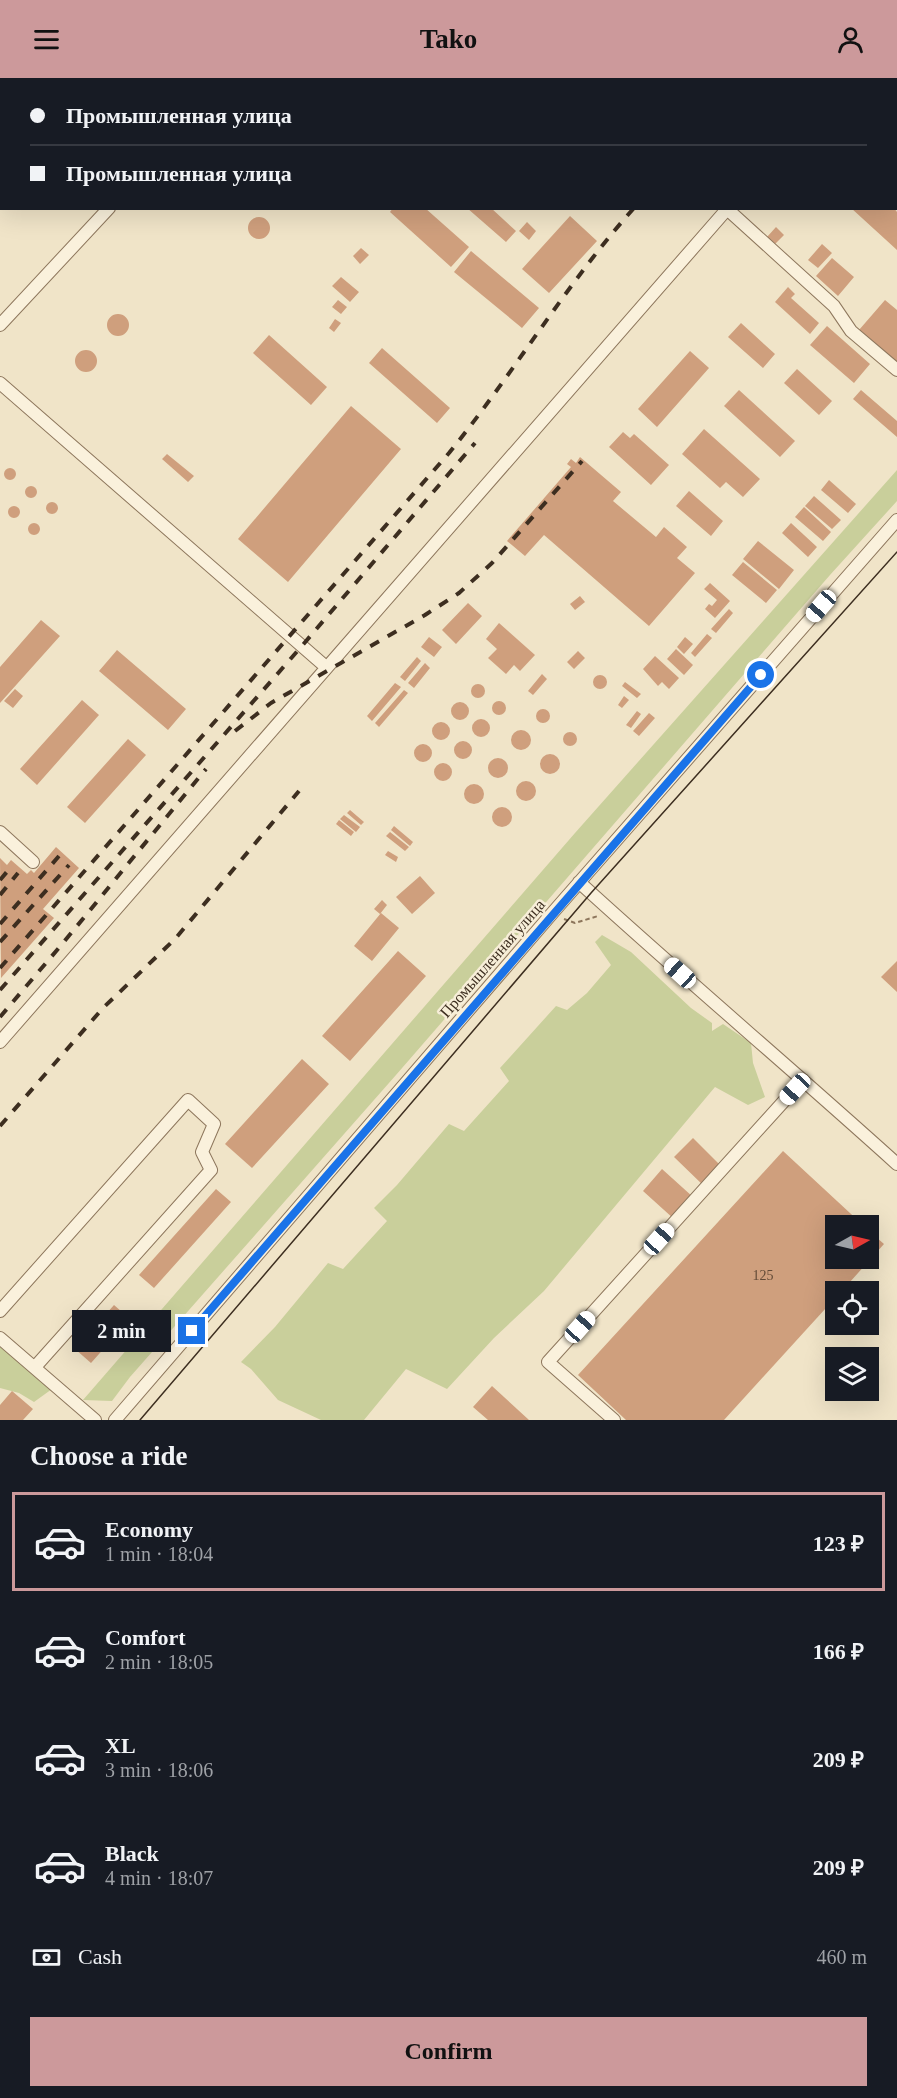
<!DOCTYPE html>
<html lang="en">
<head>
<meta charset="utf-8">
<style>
	body { margin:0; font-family:Georgia,serif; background:#20242c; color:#f1f3f6; height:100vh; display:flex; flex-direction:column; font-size:22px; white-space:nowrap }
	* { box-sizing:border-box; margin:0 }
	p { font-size:20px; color:#9ea1a6 }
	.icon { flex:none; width:33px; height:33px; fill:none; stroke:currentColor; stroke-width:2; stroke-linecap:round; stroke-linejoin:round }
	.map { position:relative; height:1342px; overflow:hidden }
	.details { display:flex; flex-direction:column; background:#171b24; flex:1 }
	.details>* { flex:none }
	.top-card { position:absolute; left:0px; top:0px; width:897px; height:132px; box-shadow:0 6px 24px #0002; display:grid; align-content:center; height:132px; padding:0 30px; background:#171b24 }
	.needle { width:39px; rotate:82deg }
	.fabs { position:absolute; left:825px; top:1137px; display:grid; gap:12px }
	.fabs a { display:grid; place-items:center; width:54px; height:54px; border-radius:0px; background:#171b24; box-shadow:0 6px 24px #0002; font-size:30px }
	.end { position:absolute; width:27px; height:27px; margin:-14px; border:8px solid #1a73e8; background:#fff; box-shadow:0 0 0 3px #fff }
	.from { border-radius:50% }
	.bubble { position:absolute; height:42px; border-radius:0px; background:#171b24; box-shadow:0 6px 24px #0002; font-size:20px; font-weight:700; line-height:42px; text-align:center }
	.car { position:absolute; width:18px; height:36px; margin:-18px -9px; border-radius:8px; box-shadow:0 0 4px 2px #0007; background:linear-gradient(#fff 24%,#345 0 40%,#fff 0 76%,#345 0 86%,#fff 0) }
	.top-card b { display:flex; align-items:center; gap:21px; height:57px; font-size:22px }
	.top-card b+b { border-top:2px solid #363941 }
	.top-card i { width:15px; height:15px; background:#f1f3f6 }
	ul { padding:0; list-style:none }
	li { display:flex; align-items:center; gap:18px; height:99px; margin:0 12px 9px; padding:0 18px; border:3px solid transparent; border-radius:0px }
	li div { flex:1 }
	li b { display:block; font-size:22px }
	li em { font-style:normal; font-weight:700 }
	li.selected { border-color:#cc999b }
	li>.icon { width:54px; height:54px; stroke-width:1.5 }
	h2 { padding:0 30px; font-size:27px; line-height:72px }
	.pay { display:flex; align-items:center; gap:15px; height:66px; padding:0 30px; font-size:22px }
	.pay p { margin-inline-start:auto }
	.primary-button { display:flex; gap:12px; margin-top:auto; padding:12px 30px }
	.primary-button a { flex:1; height:69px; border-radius:0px; background:#cc999b; color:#111; font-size:24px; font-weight:700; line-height:69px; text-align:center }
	header { display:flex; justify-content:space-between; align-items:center; height:78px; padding:0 30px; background:#cc999b; color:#111; font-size:27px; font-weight:700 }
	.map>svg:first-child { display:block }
</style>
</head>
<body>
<header><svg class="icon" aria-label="menu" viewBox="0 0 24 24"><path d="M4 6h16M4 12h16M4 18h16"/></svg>Tako<svg class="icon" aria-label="person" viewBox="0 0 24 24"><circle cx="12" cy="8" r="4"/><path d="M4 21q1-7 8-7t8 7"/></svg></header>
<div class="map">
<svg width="897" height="1342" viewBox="0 0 897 1342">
	<rect width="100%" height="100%" fill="#f0e4c8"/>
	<!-- green -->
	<path fill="#c9cf9b" d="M897 392V423L830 497 396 997 130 1299 112 1323 83 1322 575 755Z
		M602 857 631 874 691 930 712 945V953L723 946 751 965 753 985 765 1019 748 1027 715 1009 544 1213 494 1260 447 1311 406 1291 364 1342H321L278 1322 251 1291 241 1284 275 1249 328 1185 343 1191 387 1143 374 1130 397 1107 449 1046 464 1053 509 1003 500 990 556 928 567 932 587 915 611 887 595 864Z
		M0 1265 52 1311 34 1324 19 1315 0 1310Z"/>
	<!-- building -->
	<path fill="#cf9f7d" d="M393 130H425L469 169 451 189 390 134Z
		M467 130H491L516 153 506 164Z
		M851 130H894L897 134V172Z
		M570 138 597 163 549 215 522 191Z
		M248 150a11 11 0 1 1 22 0a11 11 0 1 1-22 0Z
		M527 144 536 153 529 162 519 153Z
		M776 149 784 157 775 166 767 159Z
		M822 166 832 175 818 190 808 182Z
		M361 170 369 177 360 186 353 178Z
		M471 173 539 230 522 250 454 194Z
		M832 180 854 199 838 218 816 198Z
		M341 199 359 214 350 224 332 208Z
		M788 209 795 216 791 220 819 245 810 256 775 224Z
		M338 222 347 229 341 236 332 229Z
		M885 222 897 232V284L859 252Z
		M107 247a11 11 0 1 1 22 0a11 11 0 1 1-22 0Z
		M335 241 341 245 334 254 329 250Z
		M741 245 775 276 763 290 728 259Z
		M827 248 870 286 854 305 810 267Z
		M269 257 327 309 311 327 253 275Z
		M382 270 450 330 437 345 369 285Z
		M75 283a11 11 0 1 1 22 0a11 11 0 1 1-22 0Z
		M690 273 709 290 657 349 638 331Z
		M797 291 832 323 819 337 784 305Z
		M739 312 795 363 780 379 724 328Z
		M861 312 897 343V359L853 321Z
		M351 328 401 371 288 504 238 461Z
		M704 351 760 401 743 419 726 404 720 410 682 376Z
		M623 354 630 360 634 356 669 387 651 407 609 369Z
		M167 376 194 398 188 404 162 381Z
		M580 379 621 414 613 423 656 459 664 449 687 469 677 480 695 495 649 548 544 457 525 478 507 463 571 389 567 386 571 381 576 385Z
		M4 396a6 6 0 1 1 12 0a6 6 0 1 1-12 0Z
		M829 402 856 426 848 435 821 412Z
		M25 414a6 6 0 1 1 12 0a6 6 0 1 1-12 0Z
		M689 413 723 443 711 458 676 428Z
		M814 418 841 442 832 451 805 428Z
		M46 430a6 6 0 1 1 12 0a6 6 0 1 1-12 0Z
		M8 434a6 6 0 1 1 12 0a6 6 0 1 1-12 0Z
		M804 429 831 454 823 463 795 439Z
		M28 451a6 6 0 1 1 12 0a6 6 0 1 1-12 0Z
		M791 445 817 469 808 479 782 455Z
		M758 463 794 492 779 511 743 481Z
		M743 484 777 512 766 525 732 497Z
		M710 505 730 523 715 540 705 531 709 526 712 528 717 522 704 511Z
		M580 518 585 524 575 532 570 526Z
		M468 525 482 538 456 566 442 552Z
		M729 531 733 535 716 555 711 551Z
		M41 542 60 558 0 625V589Z
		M499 545 535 577 520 593 514 587 506 596 488 580 497 571 486 561Z
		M707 556 712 560 695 579 691 575Z
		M429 559 442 569 434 579 421 569Z
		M685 559 693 566 684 576 677 569Z
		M676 571 693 587 684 597 667 581Z
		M117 572 186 631 168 652 99 593Z
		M578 573 585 580 574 591 567 584Z
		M655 578 679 600 669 611 662 604 658 608 643 591Z
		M417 579 421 583 405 603 400 599Z
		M425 585 430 590 414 610 408 605Z
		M542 596 547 601 533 617 528 613Z
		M593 604a7 7 0 1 1 14 0a7 7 0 1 1-14 0Z
		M625 604 641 616 637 620 622 608Z
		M395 605 401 609 372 643 367 638Z
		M471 613a7 7 0 1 1 14 0a7 7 0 1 1-14 0Z
		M15 611 23 618 13 630 4 623Z
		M404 612 408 615 379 649 375 645Z
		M624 618 629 622 622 630 618 627Z
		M82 622 99 637 37 707 20 691Z
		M492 630a7 7 0 1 1 14 0a7 7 0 1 1-14 0Z
		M451 633a9 9 0 1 1 18 0a9 9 0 1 1-18 0Z
		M536 638a7 7 0 1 1 14 0a7 7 0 1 1-14 0Z
		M637 633 641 636 631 650 626 647Z
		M649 635 655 640 639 658 633 653Z
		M472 650a9 9 0 1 1 18 0a9 9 0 1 1-18 0Z
		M432 653a9 9 0 1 1 18 0a9 9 0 1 1-18 0Z
		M511 662a10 10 0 1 1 20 0a10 10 0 1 1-20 0Z
		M563 661a7 7 0 1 1 14 0a7 7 0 1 1-14 0Z
		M128 661 146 677 85 745 67 729Z
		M454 672a9 9 0 1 1 18 0a9 9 0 1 1-18 0Z
		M414 675a9 9 0 1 1 18 0a9 9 0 1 1-18 0Z
		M540 686a10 10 0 1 1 20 0a10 10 0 1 1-20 0Z
		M488 690a10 10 0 1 1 20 0a10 10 0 1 1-20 0Z
		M434 694a9 9 0 1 1 18 0a9 9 0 1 1-18 0Z
		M516 713a10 10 0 1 1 20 0a10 10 0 1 1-20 0Z
		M464 716a10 10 0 1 1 20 0a10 10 0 1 1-20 0Z
		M492 739a10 10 0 1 1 20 0a10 10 0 1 1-20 0Z
		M350 732 364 744 361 747 347 735Z
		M344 737 360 749 356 754 340 741Z
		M339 742 354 754 351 758 336 746Z
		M394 748 413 764 410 768 391 752Z
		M390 754 409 769 405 773 386 758Z
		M56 769 79 790 43 831 54 840 1 900 0 780 7 787 11 782 27 796 31 792 34 795Z
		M388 773 398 779 396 784 385 777Z
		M420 798 435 815 412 836 396 819Z
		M382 822 387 827 380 836 374 831Z
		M381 835 399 850 372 883 354 868Z
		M398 873 426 898 350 983 322 958Z
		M897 883V914L881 899Z
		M302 981 329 1006 252 1090 225 1066Z
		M693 1060 723 1090 705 1109 674 1079Z
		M783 1073 864 1148H836V1180H868V1152L884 1166 841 1214H836V1219L724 1342H626L578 1297Z
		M662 1091 693 1119 674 1141 643 1113Z
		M216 1111 231 1124 154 1210 139 1197Z
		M114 1227 130 1241 91 1285 75 1271Z
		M492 1308 529 1342H488L473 1329Z
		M12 1313 33 1331 23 1342H0V1327Z"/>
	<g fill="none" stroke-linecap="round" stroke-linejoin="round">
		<defs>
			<path id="minor" d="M576 0 578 2
				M222 2 223 0
				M841 2 843 0
				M0 56 2 57
				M0 96H2
				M726 130 834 228 851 253 897 292
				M0 247 109 130
				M0 305 326 589
				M0 754 33 784
				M579 804C684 900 792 991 897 1086
				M0 964 728 130
				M0 1233 188 1022 214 1046 202 1074 211 1092 35 1289
				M0 1260 95 1342
				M115 1342 555 832 897 442
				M614 1342 548 1284 803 1002"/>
		</defs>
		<!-- minor casing -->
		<use href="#minor" stroke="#8d765c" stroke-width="14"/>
		<!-- path -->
		<path stroke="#8d765c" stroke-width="2" stroke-dasharray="4.5 3" stroke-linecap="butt" d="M564 841 575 845 598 838"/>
		<!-- minor -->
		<use href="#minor" stroke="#faf1dc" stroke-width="12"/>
		<!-- tram -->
		<path stroke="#3d2e20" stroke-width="1.5" d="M140 1342 591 815 897 474"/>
		<!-- rail -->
		<path stroke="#3d2e20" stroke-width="4" stroke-dasharray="10 10" stroke-linecap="butt" d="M235 653 271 625 425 537 459 515 492 485 582 383
			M0 802 11 789
			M0 817 18 795
			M0 846 59 778
			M0 864 69 787
			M0 890 449 375C514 295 566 206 634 130
			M0 912 301 569 475 365
			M0 939 63 865 206 691
			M0 1048 103 930 175 861 299 713"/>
	</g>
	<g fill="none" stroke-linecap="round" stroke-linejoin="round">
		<!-- route -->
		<path stroke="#1a73e8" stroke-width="8" d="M192 1253 761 597"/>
	</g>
	<g text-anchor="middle" stroke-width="5" stroke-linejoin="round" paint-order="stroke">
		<!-- number labels -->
		<g font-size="14" fill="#624a37">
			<text x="763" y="1202">125</text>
		</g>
		<!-- street labels -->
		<g font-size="16" fill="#3d2e20" stroke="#f7eed8">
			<text transform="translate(492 880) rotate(-49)" y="6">Промышленная улица</text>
		</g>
	</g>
</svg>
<div class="fabs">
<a><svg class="needle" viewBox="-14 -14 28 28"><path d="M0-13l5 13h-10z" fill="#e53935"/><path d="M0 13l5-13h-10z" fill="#9ea1a6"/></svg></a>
<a><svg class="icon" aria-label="locate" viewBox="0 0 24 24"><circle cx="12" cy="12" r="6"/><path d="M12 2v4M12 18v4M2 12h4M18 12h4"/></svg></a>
<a><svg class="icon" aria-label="layers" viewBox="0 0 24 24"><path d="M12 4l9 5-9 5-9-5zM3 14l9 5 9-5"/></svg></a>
</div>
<i class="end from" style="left:761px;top:597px"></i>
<i class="end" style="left:192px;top:1253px"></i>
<div class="bubble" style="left:72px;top:1232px;width:99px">2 min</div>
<i class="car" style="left:821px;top:528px;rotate:221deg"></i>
<i class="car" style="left:680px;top:895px;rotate:312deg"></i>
<i class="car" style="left:795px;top:1011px;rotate:223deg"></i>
<i class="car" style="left:659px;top:1161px;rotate:42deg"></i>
<i class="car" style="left:580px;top:1249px;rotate:42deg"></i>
<div class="top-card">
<b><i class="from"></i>Промышленная улица</b>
<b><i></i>Промышленная улица</b>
</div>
</div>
<section class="details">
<h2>Choose a ride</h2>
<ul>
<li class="selected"><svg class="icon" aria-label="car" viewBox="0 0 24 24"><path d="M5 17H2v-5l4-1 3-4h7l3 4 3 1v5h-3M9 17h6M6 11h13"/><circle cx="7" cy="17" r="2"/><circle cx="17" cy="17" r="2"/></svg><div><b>Economy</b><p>1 min · 18:04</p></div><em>123 ₽</em></li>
<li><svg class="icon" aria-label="car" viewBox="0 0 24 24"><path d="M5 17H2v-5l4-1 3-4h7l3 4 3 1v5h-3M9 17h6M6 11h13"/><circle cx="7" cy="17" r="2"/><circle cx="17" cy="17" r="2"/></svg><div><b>Comfort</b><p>2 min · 18:05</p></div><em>166 ₽</em></li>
<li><svg class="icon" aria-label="car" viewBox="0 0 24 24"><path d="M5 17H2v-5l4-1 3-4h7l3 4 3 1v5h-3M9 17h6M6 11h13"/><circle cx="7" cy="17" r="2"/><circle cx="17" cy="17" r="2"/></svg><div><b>XL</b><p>3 min · 18:06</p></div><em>209 ₽</em></li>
<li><svg class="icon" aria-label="car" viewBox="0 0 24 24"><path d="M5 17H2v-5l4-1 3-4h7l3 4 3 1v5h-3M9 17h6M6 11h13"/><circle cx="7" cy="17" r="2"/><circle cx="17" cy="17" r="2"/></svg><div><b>Black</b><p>4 min · 18:07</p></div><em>209 ₽</em></li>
</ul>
<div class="pay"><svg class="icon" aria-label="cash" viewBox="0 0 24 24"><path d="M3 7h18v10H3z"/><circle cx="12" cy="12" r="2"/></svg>Cash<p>460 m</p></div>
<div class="primary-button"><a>Confirm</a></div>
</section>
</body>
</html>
